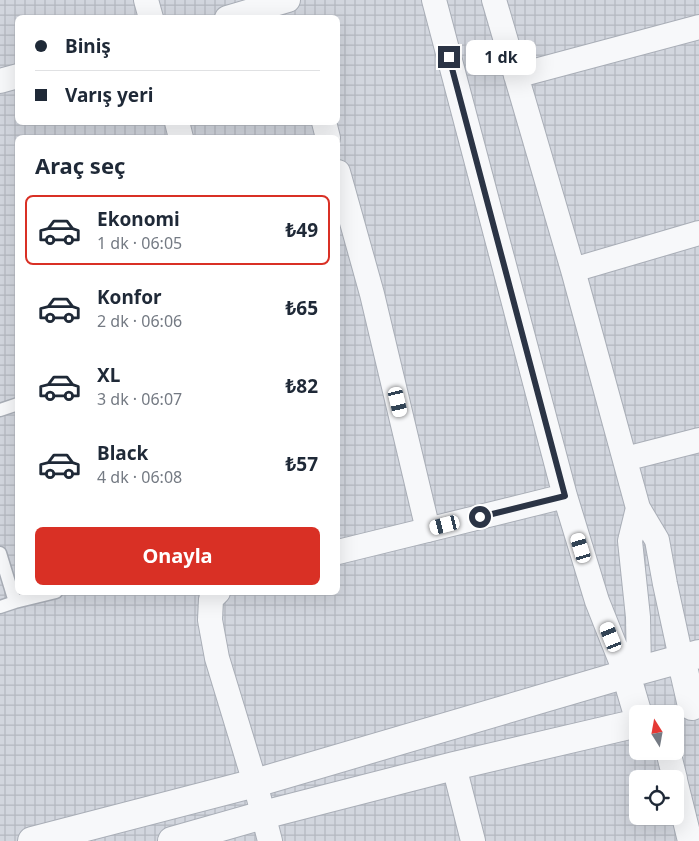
<!DOCTYPE html>
<html lang="tr">
<head>
<meta charset="utf-8">
<style>
	body { margin:0; font-family:"Noto Sans",sans-serif; background:#f2f2f3; color:#1f2937; height:100vh; display:flex; flex-direction:column; font-size:19px; white-space:nowrap }
	* { box-sizing:border-box; margin:0 }
	p { font-size:16px; color:#747a83 }
	.icon { flex:none; width:28px; height:28px; fill:none; stroke:currentColor; stroke-width:2; stroke-linecap:round; stroke-linejoin:round }
	.map { position:relative; flex:1; overflow:hidden }
	.drawer { position:absolute; left:15px; top:135px; width:325px; height:460px; display:flex; flex-direction:column; background:#fff; border-radius:8px; box-shadow:0 5px 20px #0002 }
	.drawer>* { flex:none }
	.top-card { position:absolute; left:15px; top:15px; width:325px; height:110px; border-radius:8px; box-shadow:0 5px 20px #0002; display:grid; align-content:center; height:110px; padding:0 20px; background:#fff }
	.needle { width:32px; rotate:349deg }
	.controls { position:absolute; left:629px; top:705px; display:grid; gap:10px }
	.controls a { display:grid; place-items:center; width:55px; height:55px; border-radius:8px; background:#fff; box-shadow:0 5px 20px #0002; font-size:25px }
	.end { position:absolute; width:22px; height:22px; margin:-11px; border:6px solid #2b3445; background:#fff; box-shadow:0 0 0 2px #fff }
	.from { border-radius:50% }
	.bubble { position:absolute; height:35px; border-radius:8px; background:#fff; box-shadow:0 5px 20px #0002; font-size:16px; font-weight:700; line-height:35px; text-align:center }
	.car { position:absolute; width:15px; height:30px; margin:-15px -8px; border-radius:6px; box-shadow:0 0 4px 1px #0007; background:linear-gradient(#fff 24%,#345 0 40%,#fff 0 76%,#345 0 86%,#fff 0) }
	.top-card b { display:flex; align-items:center; gap:18px; height:48px; font-size:19px }
	.top-card b+b { border-top:1px solid #e0e1e3 }
	.top-card i { width:12px; height:12px; background:#1f2937 }
	ul { padding:0; list-style:none }
	li { display:flex; align-items:center; gap:15px; height:70px; margin:0 10px 8px; padding:0 10px; border:2px solid transparent; border-radius:8px }
	li div { flex:1 }
	li b { display:block; font-size:19px }
	li em { font-style:normal; font-weight:700 }
	li.selected { border-color:#d93025 }
	li>.icon { width:45px; height:45px; stroke-width:1.5 }
	h2 { padding:0 20px; font-size:22px; line-height:60px }
	.action { display:flex; gap:10px; margin-top:auto; padding:10px 20px }
	.action a { flex:1; height:58px; border-radius:8px; background:#d93025; color:#fff; font-size:20px; font-weight:700; line-height:58px; text-align:center }
	.map>svg:first-child { display:block }
</style>
</head>
<body>
<div class="map">
<svg width="699" height="841" viewBox="0 0 699 841">
	<defs>
		<pattern id="industrial-grid" width="8" height="8" patternUnits="userSpaceOnUse" patternTransform="scale(1.25)"><rect width="8" height="8" fill="#d2d6de"/><path d="M0 4h8M4 0v8" fill="none" stroke="#b4b8c0"/></pattern>
	</defs>
	<rect width="100%" height="100%" fill="#e4e7ec"/>
	<!-- industrial -->
	<path fill="url(#industrial-grid)" fill-rule="evenodd" d="M0 0H699V841H0ZM18 18H338V122H18ZM18 138H338V592H18ZM638 714H675V751H638ZM638 779H675V816H638Z"/>
	<g fill="none" stroke-linecap="round" stroke-linejoin="round">
		<defs>
			<path id="service" d="M0 410 18 404
				M0 553 15 602
				M0 607 15 602 56 592"/>
			<path id="minor" d="M146 0 151 18
				M434 0 565 496 597 601 626 674
				M494 0 573 270 638 508
				M227 18 288 0
				M516 76 699 27
				M0 81 18 76
				M177 122 181 138
				M324 122 328 138
				M338 172 372 294 428 530
				M573 270 699 233
				M625 459 699 440
				M338 552 565 496
				M218 592 211 599 210 620 217 658 255 783 270 841
				M639 670 638 617 630 541 638 508 657 540 665 584 681 658
				M668 751 675 779
				M454 766 473 841
				M675 780 690 841"/>
			<path id="tertiary" d="M681 658 692 706
				M626 674 638 715
				M32 841 255 783 626 674 699 654
				M172 841 263 815 454 766 638 723"/>
		</defs>
		<!-- service casing -->
		<use href="#service" stroke="#a9aeb7" stroke-width="15"/>
		<!-- minor casing -->
		<use href="#minor" stroke="#a9aeb7" stroke-width="26"/>
		<!-- tertiary casing -->
		<use href="#tertiary" stroke="#a9aeb7" stroke-width="30"/>
		<!-- service -->
		<use href="#service" stroke="#f7f8fa" stroke-width="12"/>
		<!-- minor -->
		<use href="#minor" stroke="#f7f8fa" stroke-width="24"/>
		<!-- tertiary -->
		<use href="#tertiary" stroke="#f7f8fa" stroke-width="28"/>
	</g>
	<g fill="none" stroke-linecap="round" stroke-linejoin="round">
		<!-- route -->
		<path stroke="#2b3445" stroke-width="6" d="M449 57 565 496 480 517"/>
	</g>
</svg>
<div class="controls">
<a><svg class="needle" viewBox="-14 -14 28 28"><path d="M0-13l5 13h-10z" fill="#e53935"/><path d="M0 13l5-13h-10z" fill="#747a83"/></svg></a>
<a><svg class="icon" aria-label="locate" viewBox="0 0 24 24"><circle cx="12" cy="12" r="6"/><path d="M12 2v4M12 18v4M2 12h4M18 12h4"/></svg></a>
</div>
<i class="end from" style="left:480px;top:517px"></i>
<i class="end" style="left:449px;top:57px"></i>
<div class="bubble" style="left:466px;top:40px;width:70px">1 dk</div>
<i class="car" style="left:398px;top:402px;rotate:167deg"></i>
<i class="car" style="left:445px;top:525px;rotate:256deg"></i>
<i class="car" style="left:581px;top:548px;rotate:343deg"></i>
<i class="car" style="left:611px;top:637px;rotate:338deg"></i>
<div class="top-card">
<b><i class="from"></i>Biniş</b>
<b><i></i>Varış yeri</b>
</div>
<section class="drawer">
<h2>Araç seç</h2>
<ul>
<li class="selected"><svg class="icon" aria-label="car" viewBox="0 0 24 24"><path d="M5 17H2v-5l4-1 3-4h7l3 4 3 1v5h-3M9 17h6M6 11h13"/><circle cx="7" cy="17" r="2"/><circle cx="17" cy="17" r="2"/></svg><div><b>Ekonomi</b><p>1 dk · 06:05</p></div><em>₺49</em></li>
<li><svg class="icon" aria-label="car" viewBox="0 0 24 24"><path d="M5 17H2v-5l4-1 3-4h7l3 4 3 1v5h-3M9 17h6M6 11h13"/><circle cx="7" cy="17" r="2"/><circle cx="17" cy="17" r="2"/></svg><div><b>Konfor</b><p>2 dk · 06:06</p></div><em>₺65</em></li>
<li><svg class="icon" aria-label="car" viewBox="0 0 24 24"><path d="M5 17H2v-5l4-1 3-4h7l3 4 3 1v5h-3M9 17h6M6 11h13"/><circle cx="7" cy="17" r="2"/><circle cx="17" cy="17" r="2"/></svg><div><b>XL</b><p>3 dk · 06:07</p></div><em>₺82</em></li>
<li><svg class="icon" aria-label="car" viewBox="0 0 24 24"><path d="M5 17H2v-5l4-1 3-4h7l3 4 3 1v5h-3M9 17h6M6 11h13"/><circle cx="7" cy="17" r="2"/><circle cx="17" cy="17" r="2"/></svg><div><b>Black</b><p>4 dk · 06:08</p></div><em>₺57</em></li>
</ul>
<div class="action"><a>Onayla</a></div>
</section>
</div>
</body>
</html>
